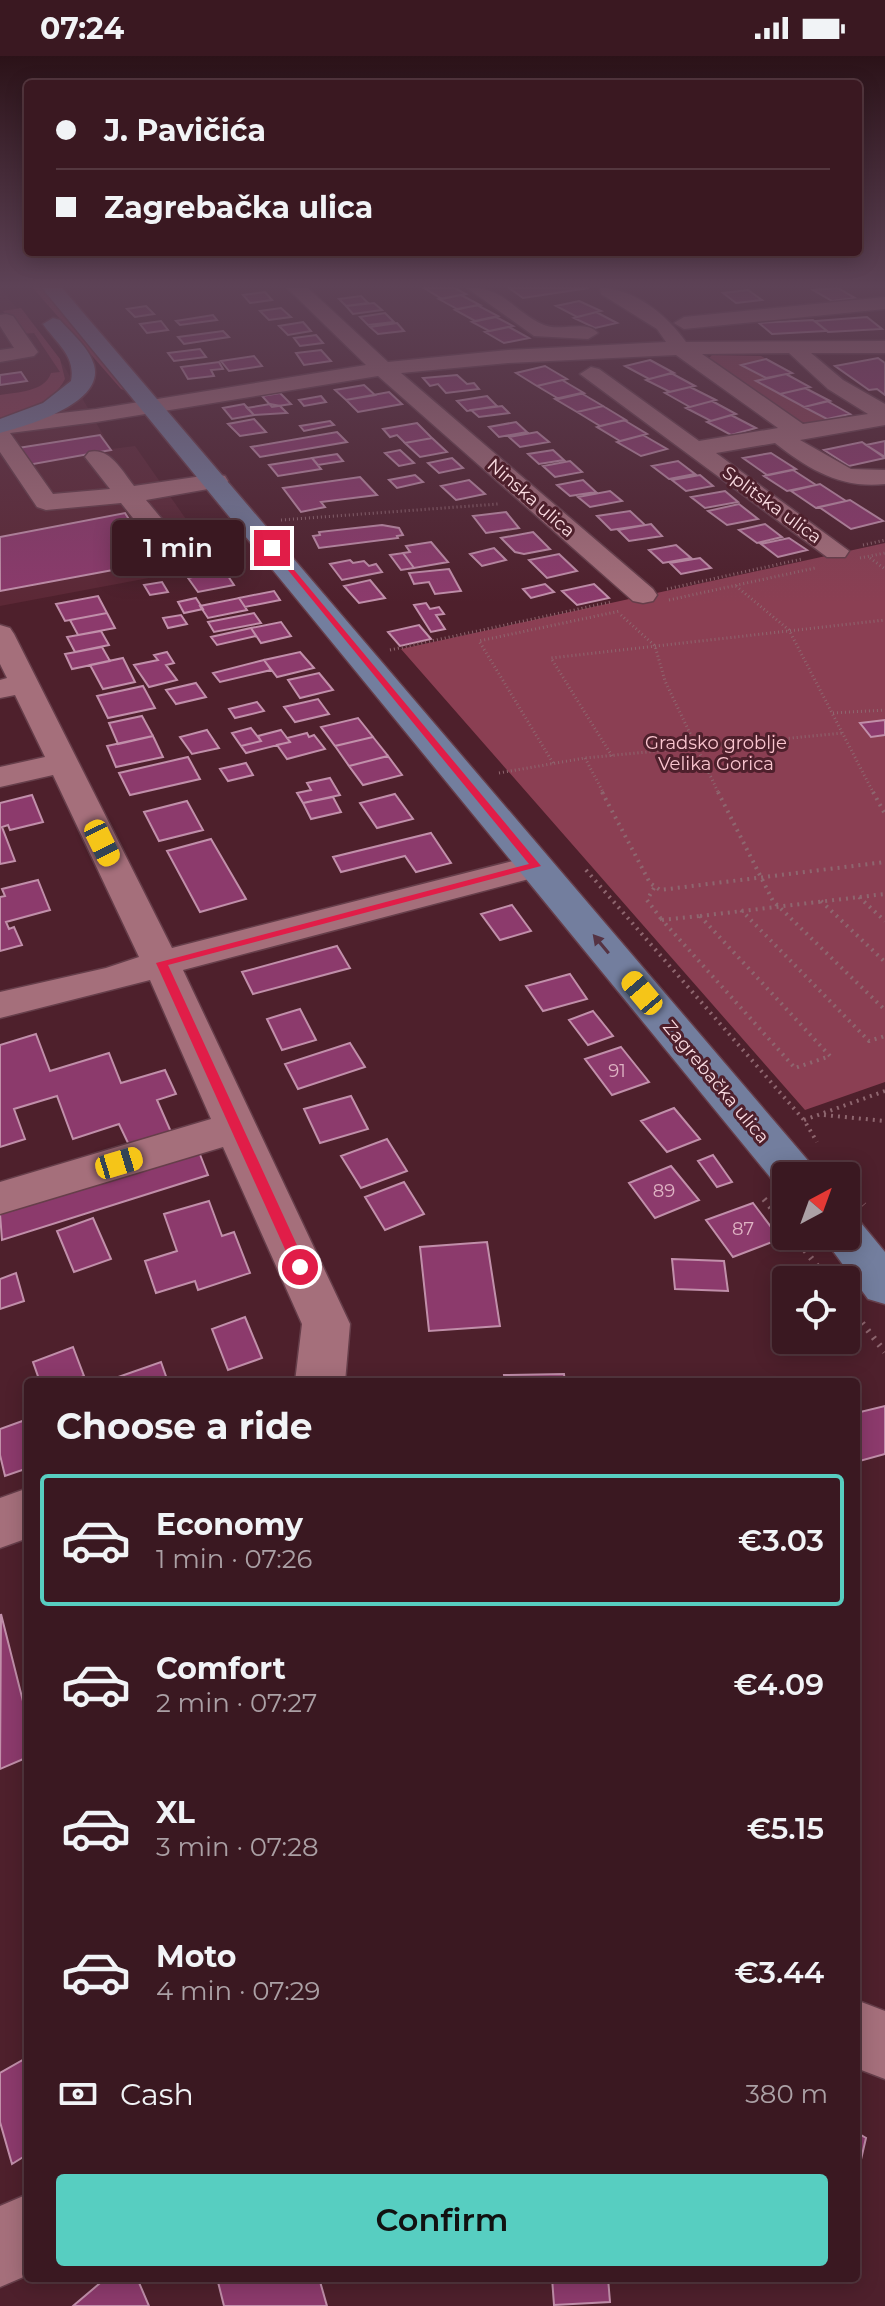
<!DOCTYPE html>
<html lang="en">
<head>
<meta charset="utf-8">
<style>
	body { margin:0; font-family:Montserrat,sans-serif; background:#41212a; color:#f1f3f6; height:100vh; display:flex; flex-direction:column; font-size:30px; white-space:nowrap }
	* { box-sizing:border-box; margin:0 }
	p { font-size:26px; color:#aba0a5 }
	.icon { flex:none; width:44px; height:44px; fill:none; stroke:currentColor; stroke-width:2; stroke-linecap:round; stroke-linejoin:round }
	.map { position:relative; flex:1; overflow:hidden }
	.sheet { position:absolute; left:24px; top:1322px; width:836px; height:904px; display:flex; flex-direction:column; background:#3a1821; border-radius:8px; box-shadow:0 4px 20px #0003,0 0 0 2px #54373f }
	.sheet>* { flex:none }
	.top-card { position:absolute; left:24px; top:24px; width:838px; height:176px; border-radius:8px; box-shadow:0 4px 20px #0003,0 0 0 2px #54373f; display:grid; align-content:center; height:176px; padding:0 32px; background:#3a1821 }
	.needle { width:52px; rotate:41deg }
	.controls { position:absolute; left:772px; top:1106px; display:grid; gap:16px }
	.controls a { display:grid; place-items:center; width:88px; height:88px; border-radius:8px; background:#3a1821; box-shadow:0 4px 20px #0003,0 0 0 2px #54373f; font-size:40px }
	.end { position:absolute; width:36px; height:36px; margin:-18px; border:10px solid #e11d48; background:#fff; box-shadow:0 0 0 4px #fff }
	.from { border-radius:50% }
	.bubble { position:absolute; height:56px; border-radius:8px; background:#3a1821; box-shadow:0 4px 20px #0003,0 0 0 2px #54373f; font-size:26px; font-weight:600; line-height:56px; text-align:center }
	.car { position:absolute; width:24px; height:48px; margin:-24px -12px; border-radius:10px; box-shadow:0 0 6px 2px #0007; background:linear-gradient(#f5c518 24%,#345 0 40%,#f5c518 0 76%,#345 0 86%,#f5c518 0) }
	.top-card b { display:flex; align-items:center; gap:28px; height:76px; font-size:30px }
	.top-card b+b { border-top:2px solid #54373f }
	.top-card i { width:20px; height:20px; background:#f1f3f6 }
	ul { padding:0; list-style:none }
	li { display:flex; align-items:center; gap:24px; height:132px; margin:0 16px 12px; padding:0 16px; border:4px solid transparent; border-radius:8px }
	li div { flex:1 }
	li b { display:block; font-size:30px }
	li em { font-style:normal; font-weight:600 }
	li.current { border-color:#57cec1 }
	li>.icon { width:72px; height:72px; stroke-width:1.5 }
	h2 { padding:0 32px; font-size:36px; line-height:96px }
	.pay { display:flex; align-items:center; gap:20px; height:88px; padding:0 32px; font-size:30px }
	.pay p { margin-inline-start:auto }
	.button { display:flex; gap:16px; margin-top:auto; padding:16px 32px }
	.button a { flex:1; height:92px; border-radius:8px; background:#57cec1; color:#111; font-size:32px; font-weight:600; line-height:92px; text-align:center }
	.status { display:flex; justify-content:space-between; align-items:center; height:56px; padding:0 40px; background:#3a1821; direction:ltr }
	.status svg { height:22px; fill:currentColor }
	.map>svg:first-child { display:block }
</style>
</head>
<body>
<div class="status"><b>07:24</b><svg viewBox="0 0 49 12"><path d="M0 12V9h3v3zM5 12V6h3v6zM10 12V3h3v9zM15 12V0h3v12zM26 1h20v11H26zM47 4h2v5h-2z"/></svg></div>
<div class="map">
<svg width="885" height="2250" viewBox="0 0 885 2250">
	<rect width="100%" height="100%" fill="#4e202c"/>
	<!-- built -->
	<path fill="#5c2836" d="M0 232 64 310 111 393 135 390 218 509 0 550Z"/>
	<!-- green -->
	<path fill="#8b3f53" d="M33 232H43L126 335 121 333Z
		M21 252 60 303 65 323C53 347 24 355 0 362V339C17 336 45 336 51 317L60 316 34 277 21 278 3 255Z
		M712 299 761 300 766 303 765 307 849 362 809 368 789 363 709 302Z
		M885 487V1026L805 1054 401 593Z"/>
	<!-- building -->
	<path fill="#8c3a6c" stroke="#c18faa" stroke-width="2" d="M424 232H455L466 238 442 243Z
		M509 232H589L523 242Z
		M838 232 855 242 832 245 813 234Z
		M748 234 762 244 736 247 723 237Z
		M265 236 272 244 250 247 243 239Z
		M461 239 480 249 457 253 439 243Z
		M361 240 368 247 346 250 339 243Z
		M579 245 601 255 577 261 556 250Z
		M374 247 382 254 353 258 346 250Z
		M477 249 498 260 475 265 455 254Z
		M146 250 154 258 135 261 127 253Z
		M281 252 291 261 269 264 260 255Z
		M596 256 617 267 595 272 574 262Z
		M385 257 394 266 368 269 360 261Z
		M213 259 217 264 180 269 176 265Z
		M496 261 513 270 489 275 472 266Z
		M867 261 882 273 828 276 815 265Z
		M813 264 827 275 772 278 759 267Z
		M161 265 168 274 147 277 140 268Z
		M303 266 311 275 288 279 279 270Z
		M397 267 404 275 378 278 370 271Z
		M509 271 529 282 504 287 485 276Z
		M223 275 229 281 184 288 178 281Z
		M316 279 323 287 300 290 294 282Z
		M200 293 206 301 174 305 168 297Z
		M321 294 331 305 304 309 296 297Z
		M254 300 262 310 229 315 221 305Z
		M878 302 885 307V339L877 333 869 334 835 310Z
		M766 303 792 317 766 322 741 309Z
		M650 304 674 317 649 323 625 310Z
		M219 306 223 313 211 314 214 320 188 323 181 311Z
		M545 310 567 323 537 330 516 317Z
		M21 316 27 325 0 329V319Z
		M671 317 695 330 670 336 646 324Z
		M786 318 810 331 780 338 756 325Z
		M457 319 467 328 474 327 479 333 446 337 438 328 430 330 423 322Z
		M562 324 584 337 559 343 537 330Z
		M364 329 375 339 346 344 335 334Z
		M690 331 716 344 690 351 665 337Z
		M805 332 830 345 804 351 780 338Z
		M389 336 402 348 358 356 346 344Z
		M280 337 291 348 272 351 262 340Z
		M581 337 603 350 577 356 555 343Z
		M321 340 326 346 304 350 299 344Z
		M487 340 497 350 467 355 457 345Z
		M712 345 736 358 711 365 686 352Z
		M827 345 850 358 827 363 804 351Z
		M244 348 254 359 232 363 223 352Z
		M270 348 280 350 287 357 254 359 247 352Z
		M502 350 509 357 479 361 471 354Z
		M603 350 626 364 600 370 577 356Z
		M731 359 756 372 731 379 707 366Z
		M254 363 266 376 240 380 228 368Z
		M624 364 647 378 620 385 597 371Z
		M330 365 334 369 304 375 300 370Z
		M516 366 527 376 499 381 489 371Z
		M417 367 432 382 405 387 397 379 390 381 383 373Z
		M337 376 347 386 260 401 251 391Z
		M537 376 549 386 520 391 509 381Z
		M100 379 111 394 28 409 18 392Z
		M643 379 667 393 641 400 617 386Z
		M432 382 447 396 420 401 405 387Z
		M885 385V401L866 389Z
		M862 386 885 402 849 410 824 394Z
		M400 394 414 407 399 410 385 397Z
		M553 394 564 404 539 408 528 398Z
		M771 397 796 413 767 419 743 402Z
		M337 398 343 405 318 409 312 402Z
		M312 402 321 413 278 420 269 409Z
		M452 402 463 412 439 417 428 407Z
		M570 405 582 416 555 421 543 410Z
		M678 405 695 418 669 423 652 410Z
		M793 414 816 429 787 435 764 420Z
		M415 419 423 426 397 432 389 424Z
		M700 419 713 430 686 435 672 424Z
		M360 421 377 439 321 446 325 451 301 456 283 432Z
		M469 424 485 438 456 444 441 430Z
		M583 424 596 436 570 440 557 429Z
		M820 428 846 445 816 452 791 435Z
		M610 435 622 445 590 451 578 441Z
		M725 435 738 446 705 452 691 441Z
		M850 444 883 465 851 473 819 451Z
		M739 448 758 463 727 469 708 455Z
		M630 455 645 469 611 474 597 460Z
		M506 456 519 472 486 477 473 460Z
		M125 457 156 506 0 535V481Z
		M651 468 662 480 629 485 618 474Z
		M765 468 782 481 757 487 739 474Z
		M382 469 399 472 403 479 397 480 398 482 319 492 313 480 320 479 319 476Z
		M533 476 550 493 524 498 515 496 501 482Z
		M789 482 807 494 778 501 761 488Z
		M431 486 448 506 414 512 403 497 410 496 406 490Z
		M676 489 691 502 663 507 649 494Z
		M494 492 506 504 482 510 470 498Z
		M403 497 414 512 401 514 390 499Z
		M559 498 577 515 547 522 529 504Z
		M700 502 711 512 681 518 670 507Z
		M350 504 353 507 364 505 369 510 376 508 382 516 342 524 330 508Z
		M449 513 461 535 435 538 429 526 414 528 409 517Z
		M224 514 234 529 198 536 188 522Z
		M370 524 385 542 359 547 344 530Z
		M162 526 168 536 150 539 144 529Z
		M545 528 554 536 531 542 523 533Z
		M594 528 609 542 577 549 562 535Z
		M274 535 280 544 245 551 239 542Z
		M98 540 107 557 65 565 56 548Z
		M196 542 203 553 184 557 178 546Z
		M239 542 247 554 208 562 200 550Z
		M426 547 430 553 439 551 444 558 436 559 445 573 431 576 414 549Z
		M107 557 115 572 78 579 70 564Z
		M254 557 261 567 214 576 208 566Z
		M181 559 187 568 168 572 163 562Z
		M281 566 291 580 261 587 251 572Z
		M419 569 431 583 400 590 388 576Z
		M251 572 256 580 217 589 211 581Z
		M101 575 109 589 75 596 67 581Z
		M102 591 110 605 72 613 65 598Z
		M167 596 174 607 166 609 177 624 149 631 134 609 158 604 154 599Z
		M300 596 314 612 277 621 264 604Z
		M123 602 135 626 103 633 90 609Z
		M264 604 271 614 220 626 213 617Z
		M319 617 333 634 300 642 288 624Z
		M196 627 206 641 176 648 166 634Z
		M143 630 155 652 108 662 97 640Z
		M318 643 329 658 295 666 284 651Z
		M257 646 264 655 235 662 229 653Z
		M142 660 153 680 118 688 109 667Z
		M358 662 373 681 335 690 321 671Z
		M885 664V679L871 681 860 667Z
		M251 672 261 685 241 690 232 677Z
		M207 674 219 692 192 698 180 681Z
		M281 674 290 686 246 697 241 690 261 685 258 680Z
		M307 677 309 681 314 679 325 693 287 703 277 689 290 686 287 682Z
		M153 680 163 701 116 711 107 690Z
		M373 681 388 700 349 710 335 690Z
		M388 700 402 719 363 729 349 710Z
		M188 701 200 723 130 739 119 717Z
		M246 707 253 719 228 725 220 713Z
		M330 722 340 739 303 747 297 737 311 734 307 727Z
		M395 738 413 763 377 772 360 747Z
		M32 739 43 766 10 774 8 769 2 771 15 805 0 808V747Z
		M333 741 341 756 311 763 303 747Z
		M187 745 203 774 159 785 144 756Z
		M431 777 451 807 416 816 405 800 341 816 333 801Z
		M211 783 246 843 200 856 167 795Z
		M38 824 50 854 6 866 9 873 14 871 22 889 0 895V841L5 840 2 833Z
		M512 849 531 875 500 884 481 858Z
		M337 890 350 912 253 938 242 916Z
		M570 918 587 943 543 955 526 930Z
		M300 953 316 984 282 994 267 963Z
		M593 955 613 980 588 989 569 964Z
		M36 978 50 1015 109 997 121 1027 165 1014 176 1038 157 1044 171 1076 129 1089 119 1068 73 1083 57 1040 14 1053 25 1083 0 1091V989Z
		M350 987 365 1011 298 1033 285 1008Z
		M621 991 649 1026 612 1039 585 1003Z
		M351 1040 368 1073 320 1087 304 1053Z
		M674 1052 700 1083 667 1096 641 1065Z
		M387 1083 407 1115 361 1132 341 1100Z
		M199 1096 208 1119 2 1184 0 1158Z
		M713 1099 732 1126 717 1131 698 1105Z
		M671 1110 699 1144 655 1162 629 1127Z
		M404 1126 424 1158 385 1174 365 1141Z
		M209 1145 222 1180 234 1176 250 1217 198 1234 195 1225 156 1237 145 1205 177 1195 164 1158Z
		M753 1147 780 1183 733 1201 706 1164Z
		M93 1162 111 1203 74 1216 57 1175Z
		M487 1186 500 1270 429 1275 420 1191Z
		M672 1203 724 1205 728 1235 675 1233Z
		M16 1217 24 1245 0 1253V1223Z
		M245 1261 262 1302 228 1314 212 1273Z
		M73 1291 84 1320 68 1326H40L33 1306Z
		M161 1306 168 1326H104Z
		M564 1318 565 1326H505L504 1319Z
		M885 1350V1398L856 1406V1357Z
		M28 1363V1412L5 1420 0 1399V1373Z
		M1 1558 28 1665V1701L0 1713Z
		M28 2001V2098L12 2108 0 2066V2017Z
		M856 2076 866 2082 856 2125Z
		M106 2222H137L149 2250H73Z
		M217 2222H319L327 2250H224Z
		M552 2222H608L610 2246 554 2249Z"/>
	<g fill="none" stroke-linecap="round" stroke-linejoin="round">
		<defs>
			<path id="minor" d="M287 232H308L388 306 508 294 666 286 657 273 601 238 600 232C634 232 667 259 686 286L885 285V297H811L843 324 885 348V369L800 384 851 413 885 414V428C841 433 808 413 775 387L716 397 849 495 845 501H827L580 318 591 311 599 313 699 385 778 372 676 299 508 307 401 317 653 533 657 539 653 545 643 547 633 545 378 320 96 366 10 377 53 438 110 433 85 401 89 396C110 391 122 415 134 430L216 418 225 420 228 425 225 430 146 444 196 504 200 510 196 516H176L121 447 46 454 37 451 0 396V364L96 353 366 309ZM789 297 828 333 868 358 803 368 702 298Z
				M467 232C505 230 513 256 544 269 560 276 586 263 598 277L588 283 534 280Z
				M885 241V253L684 273 674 267 684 261Z
				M6 258 13 260 38 296 34 300 0 306V294L14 292 0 270V259Z
				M0 569 10 572 14 578 172 892 536 799 548 802 554 810 548 818 183 914 350 1268 345 1326H295L302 1268 223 1091 0 1158V1126L211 1063 150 924 0 962V936L106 912 139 901 53 719 0 731V711L45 701 15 639 0 642V624L7 622 0 608Z
				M28 1432V1482L0 1492V1442Z
				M856 1944 885 1955V2023L856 2012Z
				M28 2138V2219L0 2231V2150Z"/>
			<path id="major" d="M42 232H62L811 1108 817 1120H786V1134L779 1132Z
				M53 262 60 264C71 277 89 291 94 309 105 348 26 370 0 377V363L43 347 71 325C76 300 56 287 43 268Z
				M846 1162 861 1167 885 1196V1248L868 1243 822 1180H846Z"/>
		</defs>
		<!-- minor casing -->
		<use href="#minor" stroke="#663e4a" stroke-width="3"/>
		<!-- major casing -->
		<use href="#major" stroke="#663e4a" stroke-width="3"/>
		<!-- path-far2 -->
		<path stroke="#8e666f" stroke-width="3" stroke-dasharray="1 3" stroke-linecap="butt" d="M281 464 498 448
			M863 489 885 484
			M860 502 885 497
			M870 502 885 513
			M736 530 789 574 874 738
			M667 533 802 503
			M669 544 815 512
			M621 559 655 590 665 625 719 738
			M390 594 611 546
			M833 657 885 654
			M612 700 551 602 885 564
			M585 702 604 738
			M553 707 479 585 620 555
			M499 717 585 702 843 677"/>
		<!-- path-far1 -->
		<path stroke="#8e666f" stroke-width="4" stroke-dasharray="2 5" stroke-linecap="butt" d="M602 736 650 827 660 834 885 806
			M718 736 773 845 885 954
			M873 736 885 758
			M586 814 804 1064 817 1086
			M654 832 647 844 662 864
			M859 841 885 865
			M821 845 885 906
			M741 854 869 985 885 980
			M700 860 830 1000 795 1012 662 864Z
			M700 860 885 838
			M824 1059 885 1065
			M804 1064 885 1035"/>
		<!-- path -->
		<path stroke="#8e666f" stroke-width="6" stroke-dasharray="2 7" stroke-linecap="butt" d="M846 1128 864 1149
			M764 1143 786 1170
			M794 1180 828 1224
			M851 1253 885 1296"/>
		<!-- minor -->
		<use href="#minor" fill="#a56f7b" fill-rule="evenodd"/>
		<!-- major -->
		<use href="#major" fill="#737e9e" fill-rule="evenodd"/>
	</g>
	<!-- one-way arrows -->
	<defs><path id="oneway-solid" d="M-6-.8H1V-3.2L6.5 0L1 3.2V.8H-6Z" transform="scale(2)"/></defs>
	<use fill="#553343" href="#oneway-solid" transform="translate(601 888) rotate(-130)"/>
	<!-- sky -->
	<linearGradient id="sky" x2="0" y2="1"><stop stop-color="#2b1218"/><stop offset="0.42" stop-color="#5d4256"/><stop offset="1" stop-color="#5d4256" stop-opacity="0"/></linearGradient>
	<rect width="885" height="547" fill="url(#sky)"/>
	<!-- route -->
	<path fill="#e11d48" d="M269 491H275L541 810 168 909 307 1211 300 1217 293 1211 156 907 529 808Z"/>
	<g text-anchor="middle" stroke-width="6" stroke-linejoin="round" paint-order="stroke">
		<!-- far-street labels -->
		<g font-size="18" fill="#fbdce2" stroke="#4e202c">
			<text transform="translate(531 442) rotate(41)" y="6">Ninska ulica</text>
			<text transform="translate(772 449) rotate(36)" y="6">Splitska ulica</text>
			<text transform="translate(716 1026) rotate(50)" y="6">Zagrebačka ulica</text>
		</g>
		<!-- far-park labels -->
		<g font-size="18" fill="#fac5cf" stroke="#4e202c">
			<text x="716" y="693">Gradsko groblje<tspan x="716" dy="21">Velika Gorica</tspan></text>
		</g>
		<!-- number labels -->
		<g font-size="18" fill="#dfb4c4">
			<text x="617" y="1021">91</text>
			<text x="664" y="1141">89</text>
			<text x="743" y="1179">87</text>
		</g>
	</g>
</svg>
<div class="controls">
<a><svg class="needle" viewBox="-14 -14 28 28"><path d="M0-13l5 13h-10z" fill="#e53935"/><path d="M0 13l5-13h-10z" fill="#aba0a5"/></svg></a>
<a><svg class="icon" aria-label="locate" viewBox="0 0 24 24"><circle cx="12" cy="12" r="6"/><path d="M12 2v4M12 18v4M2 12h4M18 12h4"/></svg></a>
</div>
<i class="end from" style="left:300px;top:1211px"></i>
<i class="end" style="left:272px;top:492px"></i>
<div class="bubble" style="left:112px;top:464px;width:132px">1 min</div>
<i class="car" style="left:102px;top:787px;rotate:154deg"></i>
<i class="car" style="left:642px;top:937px;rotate:320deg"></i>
<i class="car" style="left:119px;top:1107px;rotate:73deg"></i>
<div class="top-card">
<b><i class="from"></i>J. Pavičića</b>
<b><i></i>Zagrebačka ulica</b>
</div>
<section class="sheet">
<h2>Choose a ride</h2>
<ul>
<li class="current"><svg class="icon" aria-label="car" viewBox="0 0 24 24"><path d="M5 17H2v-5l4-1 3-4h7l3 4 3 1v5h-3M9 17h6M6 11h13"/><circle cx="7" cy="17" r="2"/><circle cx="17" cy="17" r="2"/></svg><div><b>Economy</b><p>1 min · 07:26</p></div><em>€3.03</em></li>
<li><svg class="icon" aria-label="car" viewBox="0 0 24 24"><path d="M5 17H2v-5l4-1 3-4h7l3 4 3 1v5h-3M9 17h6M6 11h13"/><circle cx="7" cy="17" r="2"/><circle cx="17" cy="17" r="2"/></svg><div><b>Comfort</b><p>2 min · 07:27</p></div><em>€4.09</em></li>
<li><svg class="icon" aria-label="car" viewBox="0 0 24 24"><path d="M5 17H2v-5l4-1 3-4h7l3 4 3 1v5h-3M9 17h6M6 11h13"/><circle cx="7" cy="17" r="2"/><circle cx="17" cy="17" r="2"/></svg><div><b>XL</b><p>3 min · 07:28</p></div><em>€5.15</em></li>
<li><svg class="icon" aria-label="car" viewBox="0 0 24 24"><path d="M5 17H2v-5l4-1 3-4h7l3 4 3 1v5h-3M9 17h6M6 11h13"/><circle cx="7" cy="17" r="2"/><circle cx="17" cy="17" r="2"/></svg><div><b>Moto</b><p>4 min · 07:29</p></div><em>€3.44</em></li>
</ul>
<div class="pay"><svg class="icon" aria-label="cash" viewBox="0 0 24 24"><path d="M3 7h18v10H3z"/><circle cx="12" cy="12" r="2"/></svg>Cash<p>380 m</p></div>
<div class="button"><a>Confirm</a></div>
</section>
</div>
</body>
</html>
